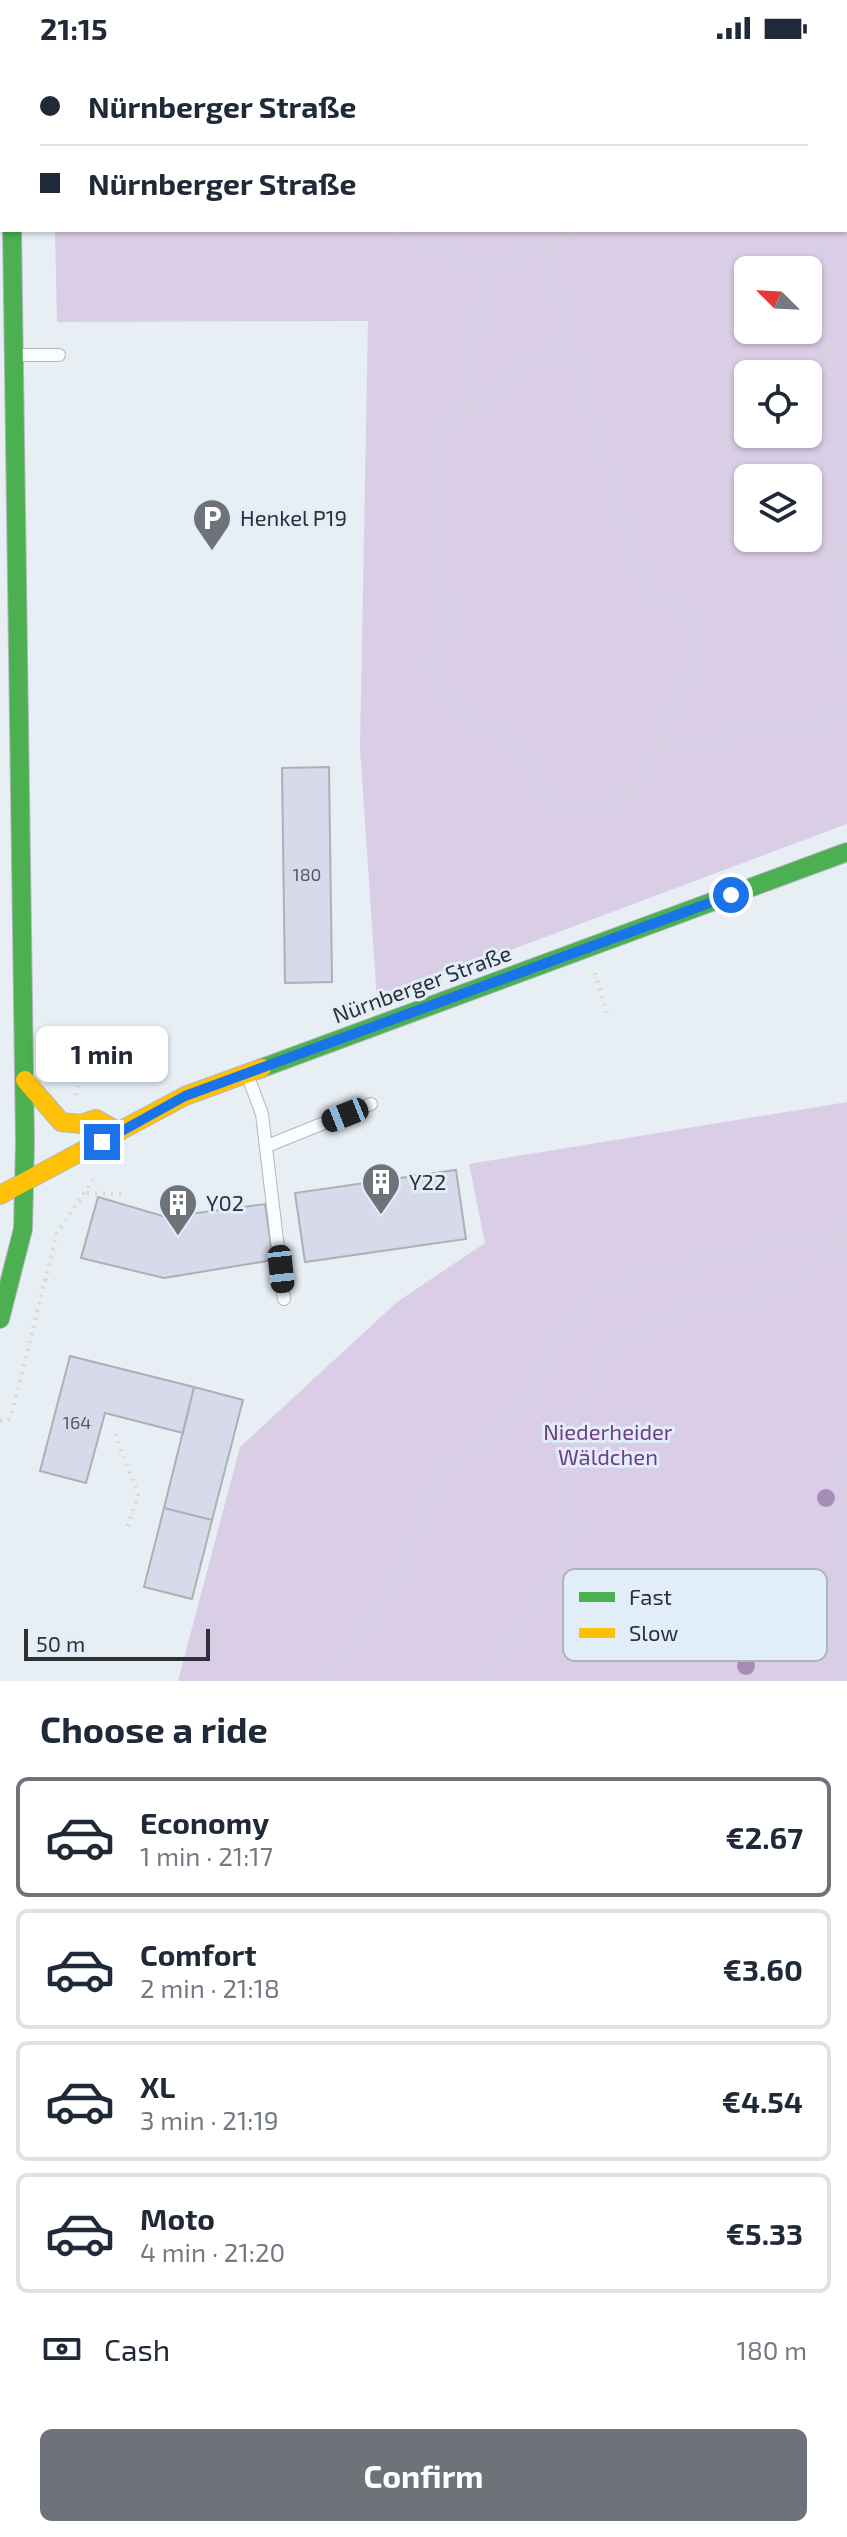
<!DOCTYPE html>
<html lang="en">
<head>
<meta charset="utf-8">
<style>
	body { margin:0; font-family:"Exo 2",sans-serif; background:#f6f6f7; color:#1f2937; height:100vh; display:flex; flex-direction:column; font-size:30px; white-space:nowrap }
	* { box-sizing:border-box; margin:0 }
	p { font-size:26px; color:#747a83 }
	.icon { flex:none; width:44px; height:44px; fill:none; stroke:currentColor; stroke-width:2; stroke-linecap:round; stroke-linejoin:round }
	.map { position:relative; height:1625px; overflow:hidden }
	.sheet { display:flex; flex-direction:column; background:#fff; flex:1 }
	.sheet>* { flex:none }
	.guide { position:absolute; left:0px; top:0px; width:848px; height:176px; box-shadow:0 2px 6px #0004; display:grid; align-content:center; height:176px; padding:0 40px; background:#fff }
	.needle { width:52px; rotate:294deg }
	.tools { position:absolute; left:734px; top:200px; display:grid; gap:16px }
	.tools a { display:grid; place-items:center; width:88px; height:88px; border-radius:12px; background:#fff; box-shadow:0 2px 6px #0004; font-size:40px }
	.scale { position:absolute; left:24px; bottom:20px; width:186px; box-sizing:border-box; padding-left:8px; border:4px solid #2c3136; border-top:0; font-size:22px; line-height:28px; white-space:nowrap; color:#2c3136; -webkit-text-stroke:6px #e1eefa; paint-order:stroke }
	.end { position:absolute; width:36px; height:36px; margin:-18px; border:10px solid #1a73e8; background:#fff; box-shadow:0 0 0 4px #fff }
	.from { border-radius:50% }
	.bubble { position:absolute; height:56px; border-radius:12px; background:#fff; box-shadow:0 2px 6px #0004; font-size:26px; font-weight:700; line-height:56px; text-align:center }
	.car { position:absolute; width:24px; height:48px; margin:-24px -12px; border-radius:10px; box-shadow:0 0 6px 2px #0007; background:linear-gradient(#222 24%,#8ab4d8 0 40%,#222 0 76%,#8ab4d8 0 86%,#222 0) }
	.guide b { display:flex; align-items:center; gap:28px; height:76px; font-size:30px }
	.guide b+b { border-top:2px solid #e0e1e3 }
	.guide i { width:20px; height:20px; background:#1f2937 }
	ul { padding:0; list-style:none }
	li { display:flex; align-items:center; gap:24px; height:120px; margin:0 16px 12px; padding:0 24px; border:4px solid #e0e1e3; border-radius:12px }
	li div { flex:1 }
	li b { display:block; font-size:30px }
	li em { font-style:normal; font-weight:700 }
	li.active { border-color:#6d7378 }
	li>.icon { width:72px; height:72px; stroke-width:1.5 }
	h2 { padding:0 40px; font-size:36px; line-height:96px }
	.pay { display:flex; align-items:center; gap:20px; height:88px; padding:0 40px; font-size:30px }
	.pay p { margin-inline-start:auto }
	.primary-button { display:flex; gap:16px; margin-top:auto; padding:16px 40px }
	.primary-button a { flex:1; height:92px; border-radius:12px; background:#6d7378; color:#fff; font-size:32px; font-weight:700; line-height:92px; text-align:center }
	.status { display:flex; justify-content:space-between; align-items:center; height:56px; padding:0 40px; background:#fff; direction:ltr }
	.status svg { height:22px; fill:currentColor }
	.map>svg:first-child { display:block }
</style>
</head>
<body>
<div class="status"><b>21:15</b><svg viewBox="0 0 49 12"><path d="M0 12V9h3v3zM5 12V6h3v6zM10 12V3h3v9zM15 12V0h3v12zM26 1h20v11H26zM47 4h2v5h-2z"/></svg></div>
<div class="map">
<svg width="847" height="1625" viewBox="0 0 847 1625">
	<rect width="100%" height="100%" fill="#e7eef4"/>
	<!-- green -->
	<path fill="#dacee6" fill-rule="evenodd" d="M51 0H847V768L377 944 360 692 368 265 57 266 55 174H846V2ZM748 214H808V274H748ZM748 318H808V378H748ZM748 422H808V482H748Z
		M847 1046V1625H178L240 1391 397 1246 485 1187 469 1108Z"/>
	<!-- building -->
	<path fill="#d6daea" stroke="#adb0b5" stroke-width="2" d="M329 711 332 926 285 927 282 712Z
		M456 1114 466 1183 305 1206 295 1137Z
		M98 1141 166 1161 265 1148 273 1204 164 1222 81 1202Z
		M70 1300 194 1331 183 1377 105 1357 86 1427 40 1415Z
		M194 1331 243 1344 212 1464 164 1452Z
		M164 1452 212 1464 192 1543 144 1531Z"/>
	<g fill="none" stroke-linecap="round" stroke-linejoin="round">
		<defs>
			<path id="lane" d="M16 299H59
				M247 1018 262 1058 284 1243
				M267 1090 371 1048"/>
			<path id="fast" d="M262 1012 847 796
				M0 1263 23 1173 25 1086 12 174"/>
			<path id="slow" d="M16 0V2
				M25 1024 61 1066 81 1068 96 1063 119 1076
				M0 1139 185 1040 262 1012"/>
		</defs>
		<!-- lane casing -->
		<use href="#lane" stroke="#b2b8bd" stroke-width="14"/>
		<!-- fast casing -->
		<use href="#fast" stroke="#b2b8bd" stroke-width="20"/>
		<!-- slow casing -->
		<use href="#slow" stroke="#b2b8bd" stroke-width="20"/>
		<!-- path -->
		<path stroke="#d5d8da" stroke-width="4" stroke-dasharray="2 6" stroke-linecap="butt" d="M130 0 131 2
			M469 0V2
			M846 18H847
			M846 121 847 117
			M846 143H847
			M387 174 472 204 495 218
			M542 174 567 279 647 536 689 555 701 593 633 741 549 750 525 691 453 653 430 612 449 573 435 417 443 374 567 279
			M829 174 826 183 836 542 847 592
			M467 355 483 237C506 190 539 192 582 174
			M835 488 847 490
			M656 691 847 661
			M595 917 608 960
			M75 1039 97 981
			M87 1137 123 1138
			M45 1224 53 1226
			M0 1365 9 1363 12 1356 57 1177 95 1121
			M115 1378 138 1439 126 1475
			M324 1625 399 1524 432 1435 451 1406 491 1382 521 1354 563 1271 599 1234 725 1200 847 1174
			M483 1625 568 1505 576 1472 569 1424 575 1370 611 1289 683 1252 742 1245 779 1234 806 1218 847 1181
			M847 1625C834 1550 834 1474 847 1399"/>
		<!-- lane -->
		<use href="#lane" stroke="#fbfcfd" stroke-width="12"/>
		<!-- fast -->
		<use href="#fast" stroke="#4caf50" stroke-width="18"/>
		<!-- slow -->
		<use href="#slow" stroke="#ffc107" stroke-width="18"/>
	</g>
	<!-- trees -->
	<g fill="#a78cb8">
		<circle cx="826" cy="1442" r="9"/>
		<circle cx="746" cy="1610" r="9"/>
	</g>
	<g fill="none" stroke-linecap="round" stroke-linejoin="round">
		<!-- route -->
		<path stroke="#1a73e8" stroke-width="10" d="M102 1086 185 1040 731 839"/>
	</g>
	<!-- icons -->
	<defs>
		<symbol id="parking-pin" viewBox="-11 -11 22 30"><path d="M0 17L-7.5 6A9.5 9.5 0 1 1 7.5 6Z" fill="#6d7378" stroke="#e1eefa"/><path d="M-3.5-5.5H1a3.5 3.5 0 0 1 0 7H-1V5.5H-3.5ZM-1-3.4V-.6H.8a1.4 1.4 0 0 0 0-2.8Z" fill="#fff"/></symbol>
		<symbol id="building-pin" viewBox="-11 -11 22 30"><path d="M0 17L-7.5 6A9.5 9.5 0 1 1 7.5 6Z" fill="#6d7378" stroke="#e1eefa"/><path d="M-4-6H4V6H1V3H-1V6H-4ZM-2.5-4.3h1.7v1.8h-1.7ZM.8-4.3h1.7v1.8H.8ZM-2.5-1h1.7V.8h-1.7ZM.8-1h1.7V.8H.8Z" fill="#fff"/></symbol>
	</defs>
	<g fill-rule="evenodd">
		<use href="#parking-pin" x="190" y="440" width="44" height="60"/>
		<use href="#building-pin" x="359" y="1104" width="44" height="60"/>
		<use href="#building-pin" x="156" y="1125" width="44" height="60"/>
	</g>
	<g text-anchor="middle" stroke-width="6" stroke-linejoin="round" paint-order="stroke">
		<!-- number labels -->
		<g font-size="18" fill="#565b63">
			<text x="307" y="825">180</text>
			<text x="77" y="1373">164</text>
		</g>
		<!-- poi labels -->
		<g font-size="22" fill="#2c3136" stroke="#e1eefa" text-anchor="start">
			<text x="240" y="470">Henkel P19</text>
			<text x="409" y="1134">Y22</text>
			<text x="206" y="1155">Y02</text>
		</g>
		<!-- street labels -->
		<g font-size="22" fill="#2c3136" stroke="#e1eefa">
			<text transform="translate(422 928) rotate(-20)" y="8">Nürnberger Straße</text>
		</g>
		<!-- park labels -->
		<g font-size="22" fill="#733c87" stroke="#e1eefa">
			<text x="608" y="1384">Niederheider<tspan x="608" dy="25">Wäldchen</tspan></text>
		</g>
	</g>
	<!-- legend -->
	<rect x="563" y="1513" width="264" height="92" rx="12" fill="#e1eefa" stroke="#abb5bf" stroke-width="2"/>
	<rect x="579" y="1536" width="36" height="10" fill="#4caf50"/>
	<rect x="579" y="1572" width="36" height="10" fill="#ffc107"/>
	<g font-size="22" fill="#2c3136">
		<text x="629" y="1549">Fast</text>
		<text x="629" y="1585">Slow</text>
	</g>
</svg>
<div class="tools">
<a><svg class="needle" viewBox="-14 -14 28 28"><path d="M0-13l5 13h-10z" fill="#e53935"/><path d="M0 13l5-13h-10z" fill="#747a83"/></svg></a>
<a><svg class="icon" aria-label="locate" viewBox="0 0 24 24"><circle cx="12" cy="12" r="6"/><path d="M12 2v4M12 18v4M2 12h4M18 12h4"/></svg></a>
<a><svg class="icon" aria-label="layers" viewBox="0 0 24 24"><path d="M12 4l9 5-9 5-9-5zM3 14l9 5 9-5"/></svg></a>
</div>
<div class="scale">50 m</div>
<i class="end from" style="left:731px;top:839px"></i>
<i class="end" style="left:102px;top:1086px"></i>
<div class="bubble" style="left:36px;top:970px;width:132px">1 min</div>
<i class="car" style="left:345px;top:1059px;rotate:248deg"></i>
<i class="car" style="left:281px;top:1213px;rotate:174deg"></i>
<div class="guide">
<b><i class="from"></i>Nürnberger Straße</b>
<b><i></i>Nürnberger Straße</b>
</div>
</div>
<section class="sheet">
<h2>Choose a ride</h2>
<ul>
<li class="active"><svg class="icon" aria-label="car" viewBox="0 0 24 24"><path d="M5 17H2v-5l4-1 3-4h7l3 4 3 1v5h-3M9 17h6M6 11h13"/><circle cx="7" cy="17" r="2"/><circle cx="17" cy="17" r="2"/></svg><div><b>Economy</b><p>1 min · 21:17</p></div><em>€2.67</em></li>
<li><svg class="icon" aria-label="car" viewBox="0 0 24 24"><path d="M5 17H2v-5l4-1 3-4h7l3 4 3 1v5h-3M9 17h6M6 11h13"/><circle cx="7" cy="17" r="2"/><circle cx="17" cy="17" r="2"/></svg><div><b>Comfort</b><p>2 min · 21:18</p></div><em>€3.60</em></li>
<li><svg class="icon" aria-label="car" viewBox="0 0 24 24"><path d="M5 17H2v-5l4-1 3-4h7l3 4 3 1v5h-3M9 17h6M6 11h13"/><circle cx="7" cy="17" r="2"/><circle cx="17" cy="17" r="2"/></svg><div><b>XL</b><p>3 min · 21:19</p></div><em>€4.54</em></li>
<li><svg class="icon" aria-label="car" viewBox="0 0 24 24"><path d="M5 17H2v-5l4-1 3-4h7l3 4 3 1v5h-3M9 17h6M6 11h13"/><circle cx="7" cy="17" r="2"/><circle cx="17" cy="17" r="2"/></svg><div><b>Moto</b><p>4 min · 21:20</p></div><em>€5.33</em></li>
</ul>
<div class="pay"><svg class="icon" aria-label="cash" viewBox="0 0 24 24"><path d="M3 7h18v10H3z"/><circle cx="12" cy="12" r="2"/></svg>Cash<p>180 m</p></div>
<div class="primary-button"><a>Confirm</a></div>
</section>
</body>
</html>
